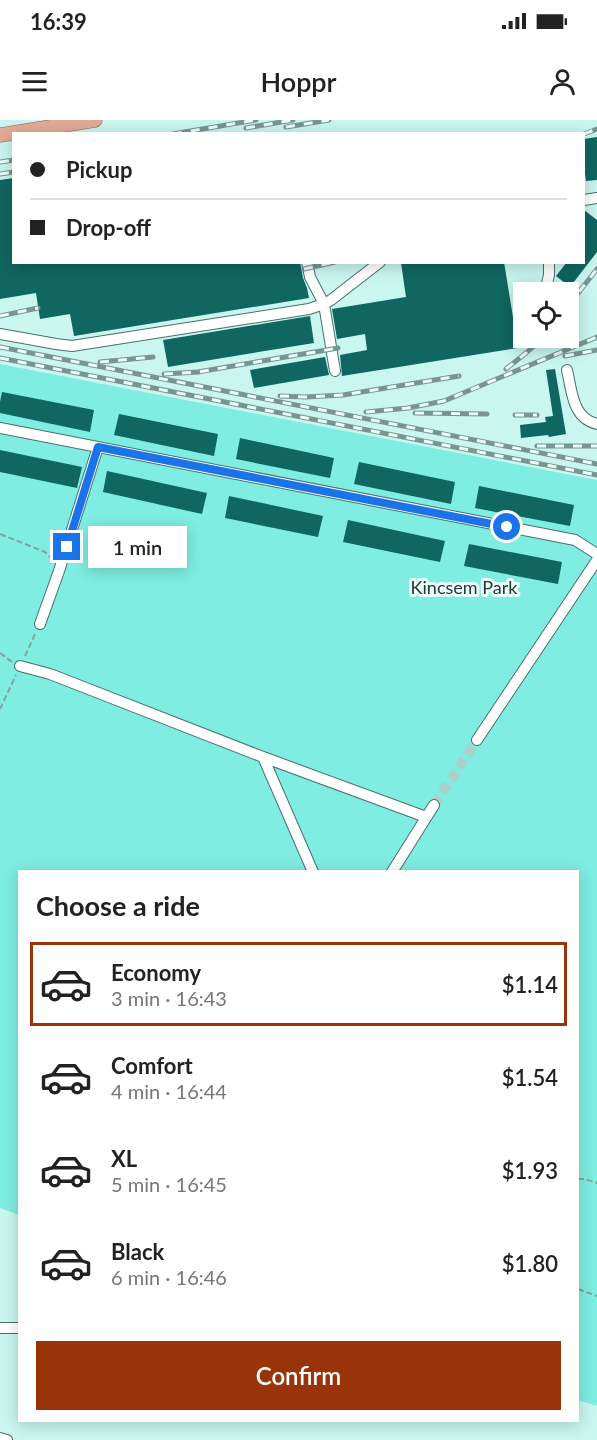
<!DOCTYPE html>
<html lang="en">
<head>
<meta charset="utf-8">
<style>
	body { margin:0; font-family:Lato,sans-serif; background:#f2f2f2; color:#222; height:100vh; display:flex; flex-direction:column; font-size:22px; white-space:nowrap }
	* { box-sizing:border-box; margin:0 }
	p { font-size:20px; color:#767676 }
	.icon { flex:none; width:33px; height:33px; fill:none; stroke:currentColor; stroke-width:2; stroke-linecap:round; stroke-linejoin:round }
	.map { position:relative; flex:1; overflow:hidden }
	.side { position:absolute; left:18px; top:750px; width:561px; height:552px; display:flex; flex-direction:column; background:#fff; border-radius:0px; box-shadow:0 3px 15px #0003 }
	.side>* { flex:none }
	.banner { position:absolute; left:12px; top:12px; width:573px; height:132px; border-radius:0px; box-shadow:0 3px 15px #0003; display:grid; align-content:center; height:132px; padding:0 18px; background:#fff }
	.fabs { position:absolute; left:513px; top:162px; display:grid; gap:12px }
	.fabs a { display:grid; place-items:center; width:66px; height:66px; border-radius:0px; background:#fff; box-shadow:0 3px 15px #0003; font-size:30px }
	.end { position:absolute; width:27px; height:27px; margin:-14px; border:8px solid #1a73e8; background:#fff; box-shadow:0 0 0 3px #fff }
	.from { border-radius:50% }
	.bubble { position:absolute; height:42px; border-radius:0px; background:#fff; box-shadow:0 3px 15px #0003; font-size:20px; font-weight:600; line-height:42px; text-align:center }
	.banner b { display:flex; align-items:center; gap:21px; height:57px; font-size:22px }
	.banner b+b { border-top:2px solid #e0e0e0 }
	.banner i { width:15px; height:15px; background:#222 }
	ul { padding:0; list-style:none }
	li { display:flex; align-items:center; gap:18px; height:84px; margin:0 12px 9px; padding:0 6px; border:3px solid transparent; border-radius:0px }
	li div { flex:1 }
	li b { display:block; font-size:22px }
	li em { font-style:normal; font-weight:600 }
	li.active { border-color:#993309 }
	li>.icon { width:54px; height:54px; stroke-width:1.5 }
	h2 { padding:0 18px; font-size:27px; line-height:72px }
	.action { display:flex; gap:12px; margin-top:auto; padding:12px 18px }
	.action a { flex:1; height:69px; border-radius:0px; background:#993309; color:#fff; font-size:24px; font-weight:600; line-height:69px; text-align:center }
	.status { display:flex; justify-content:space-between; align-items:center; height:42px; padding:0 30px; background:#fff; direction:ltr }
	.status svg { height:16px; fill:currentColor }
	header { display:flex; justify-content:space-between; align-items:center; height:78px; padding:0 18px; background:#fff; font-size:27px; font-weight:600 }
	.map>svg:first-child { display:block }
</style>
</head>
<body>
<div class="status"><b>16:39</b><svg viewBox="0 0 49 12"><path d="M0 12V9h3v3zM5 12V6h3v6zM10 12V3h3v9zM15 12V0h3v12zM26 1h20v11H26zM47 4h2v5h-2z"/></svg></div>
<header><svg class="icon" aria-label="menu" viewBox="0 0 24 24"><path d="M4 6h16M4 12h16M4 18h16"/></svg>Hoppr<svg class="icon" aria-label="person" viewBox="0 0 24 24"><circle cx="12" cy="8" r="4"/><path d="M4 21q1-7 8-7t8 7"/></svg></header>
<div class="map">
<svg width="597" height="1320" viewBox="0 0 597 1320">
	<rect width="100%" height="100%" fill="#caf6f0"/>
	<!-- green -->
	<path fill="#7fede2" d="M0 244 597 360V1286L578 1280V752H20L19 1095 0 1088Z"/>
	<!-- building -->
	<path fill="#106660" d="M597 17V60L586 61 584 46V19Z
		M14 58V142H300L303 158 307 168 309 178 74 216 70 194 40 199 36 173 0 179V60Z
		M584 90 597 100V132L570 167 556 156 567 142H584Z
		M407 142H504L518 228 342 256 340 235 367 230 365 214 337 219 332 189 406 177 401 143Z
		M310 196 314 223 168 247 163 220Z
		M325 237 329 255 254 268 250 250Z
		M555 249 566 314 549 317 548 315 521 318 520 305 546 302 545 297 553 296 546 250Z
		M2 272 94 290 90 312 0 293V282Z
		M119 294 218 314 214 336 114 315Z
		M240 318 334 338 330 358 236 339Z
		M0 330 82 347 77 368 0 352Z
		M359 342 455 362 451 384 354 364Z
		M107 351 207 373 202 394 103 372Z
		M479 366 574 385 570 406 475 388Z
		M229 376 323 396 318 417 225 398Z
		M348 400 445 421 440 442 343 422Z
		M469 424 562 442 558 464 464 446Z"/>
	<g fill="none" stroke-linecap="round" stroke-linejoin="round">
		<!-- minor-tunnel -->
		<path stroke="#abd1cc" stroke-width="10" stroke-dasharray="10 5" stroke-linecap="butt" d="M434 685 477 620"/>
		<defs>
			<path id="minor" d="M584 80 597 78
				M307 142 310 157 324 184 335 251
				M545 172 549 155V142
				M0 214 56 224 72 226 309 189 324 184 331 180 380 142
				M567 250C572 271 572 298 597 304
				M0 308 575 420 597 434
				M40 504 59 451 98 327
				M20 546 50 554 263 637 313 752
				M477 620 597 440
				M263 637 426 697
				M392 752 434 685
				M0 1208H20
				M0 1318 7 1320"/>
			<path id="major" d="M0 15 95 0"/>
		</defs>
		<!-- minor casing -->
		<use href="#minor" stroke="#48706c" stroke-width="12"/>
		<!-- major casing -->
		<use href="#major" stroke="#975f4a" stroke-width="15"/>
		<!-- path -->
		<path stroke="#82a29e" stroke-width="2" stroke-dasharray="6 3" stroke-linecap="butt" d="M0 414 45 432 51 438
			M0 533 12 542
			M25 536 36 512
			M0 589 16 555
			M578 1059H584L597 1063
			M578 1169 597 1176"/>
		<!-- minor -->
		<use href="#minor" stroke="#fff" stroke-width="10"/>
		<!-- major -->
		<use href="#major" stroke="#e3a997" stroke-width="14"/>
		<defs>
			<path id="rail" d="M286 7 329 0
				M246 8 293 0
				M173 14 256 0
				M584 14 597 9
				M0 42 14 40
				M0 54 14 52
				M304 149 335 142
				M568 186 597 149
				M0 196 38 188
				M0 227 597 344
				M565 236 597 230
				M0 238 597 355
				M100 242 153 237
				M506 249 526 233 543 218
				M164 254 198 252 338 228
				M280 276 306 277 343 275 459 256
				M366 292 408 288 444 281 597 217
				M415 293 487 294
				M515 295H537
				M537 326H597"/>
		</defs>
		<!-- rail casing -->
		<use href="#rail" stroke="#789591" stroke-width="5"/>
		<!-- rail -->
		<use href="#rail" stroke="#ecfdfb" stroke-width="3" stroke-dasharray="9" stroke-linecap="butt"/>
	</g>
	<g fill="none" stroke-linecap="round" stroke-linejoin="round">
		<!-- route -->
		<path stroke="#1a73e8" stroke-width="8" d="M67 427 98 327 507 407"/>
	</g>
	<g text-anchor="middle" stroke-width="6" stroke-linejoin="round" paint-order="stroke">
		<!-- park labels -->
		<g font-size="18" fill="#213a38" stroke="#ecfdfb">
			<text x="464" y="474">Kincsem Park</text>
		</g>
	</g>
</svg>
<div class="fabs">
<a><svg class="icon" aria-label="locate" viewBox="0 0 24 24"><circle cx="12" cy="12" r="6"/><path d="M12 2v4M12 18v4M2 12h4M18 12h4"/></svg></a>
</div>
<i class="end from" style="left:507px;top:407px"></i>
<i class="end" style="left:67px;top:427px"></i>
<div class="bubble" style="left:88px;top:406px;width:99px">1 min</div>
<div class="banner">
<b><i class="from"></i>Pickup</b>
<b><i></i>Drop-off</b>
</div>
<section class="side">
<h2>Choose a ride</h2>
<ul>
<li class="active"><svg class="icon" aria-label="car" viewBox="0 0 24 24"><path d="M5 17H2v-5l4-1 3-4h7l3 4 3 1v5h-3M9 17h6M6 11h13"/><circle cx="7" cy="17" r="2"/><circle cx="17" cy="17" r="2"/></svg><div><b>Economy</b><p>3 min · 16:43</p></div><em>$1.14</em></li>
<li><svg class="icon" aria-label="car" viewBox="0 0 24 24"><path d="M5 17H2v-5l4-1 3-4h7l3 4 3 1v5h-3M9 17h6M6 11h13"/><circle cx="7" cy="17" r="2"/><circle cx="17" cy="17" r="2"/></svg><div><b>Comfort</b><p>4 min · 16:44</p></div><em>$1.54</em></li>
<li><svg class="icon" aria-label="car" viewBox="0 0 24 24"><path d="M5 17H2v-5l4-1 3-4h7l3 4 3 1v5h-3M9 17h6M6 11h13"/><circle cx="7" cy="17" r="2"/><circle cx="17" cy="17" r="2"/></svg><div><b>XL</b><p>5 min · 16:45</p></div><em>$1.93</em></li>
<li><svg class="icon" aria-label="car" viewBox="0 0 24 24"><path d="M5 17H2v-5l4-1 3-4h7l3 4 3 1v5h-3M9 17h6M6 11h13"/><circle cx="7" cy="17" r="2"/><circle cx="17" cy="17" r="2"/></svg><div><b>Black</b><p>6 min · 16:46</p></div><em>$1.80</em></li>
</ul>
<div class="action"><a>Confirm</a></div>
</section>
</div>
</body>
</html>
